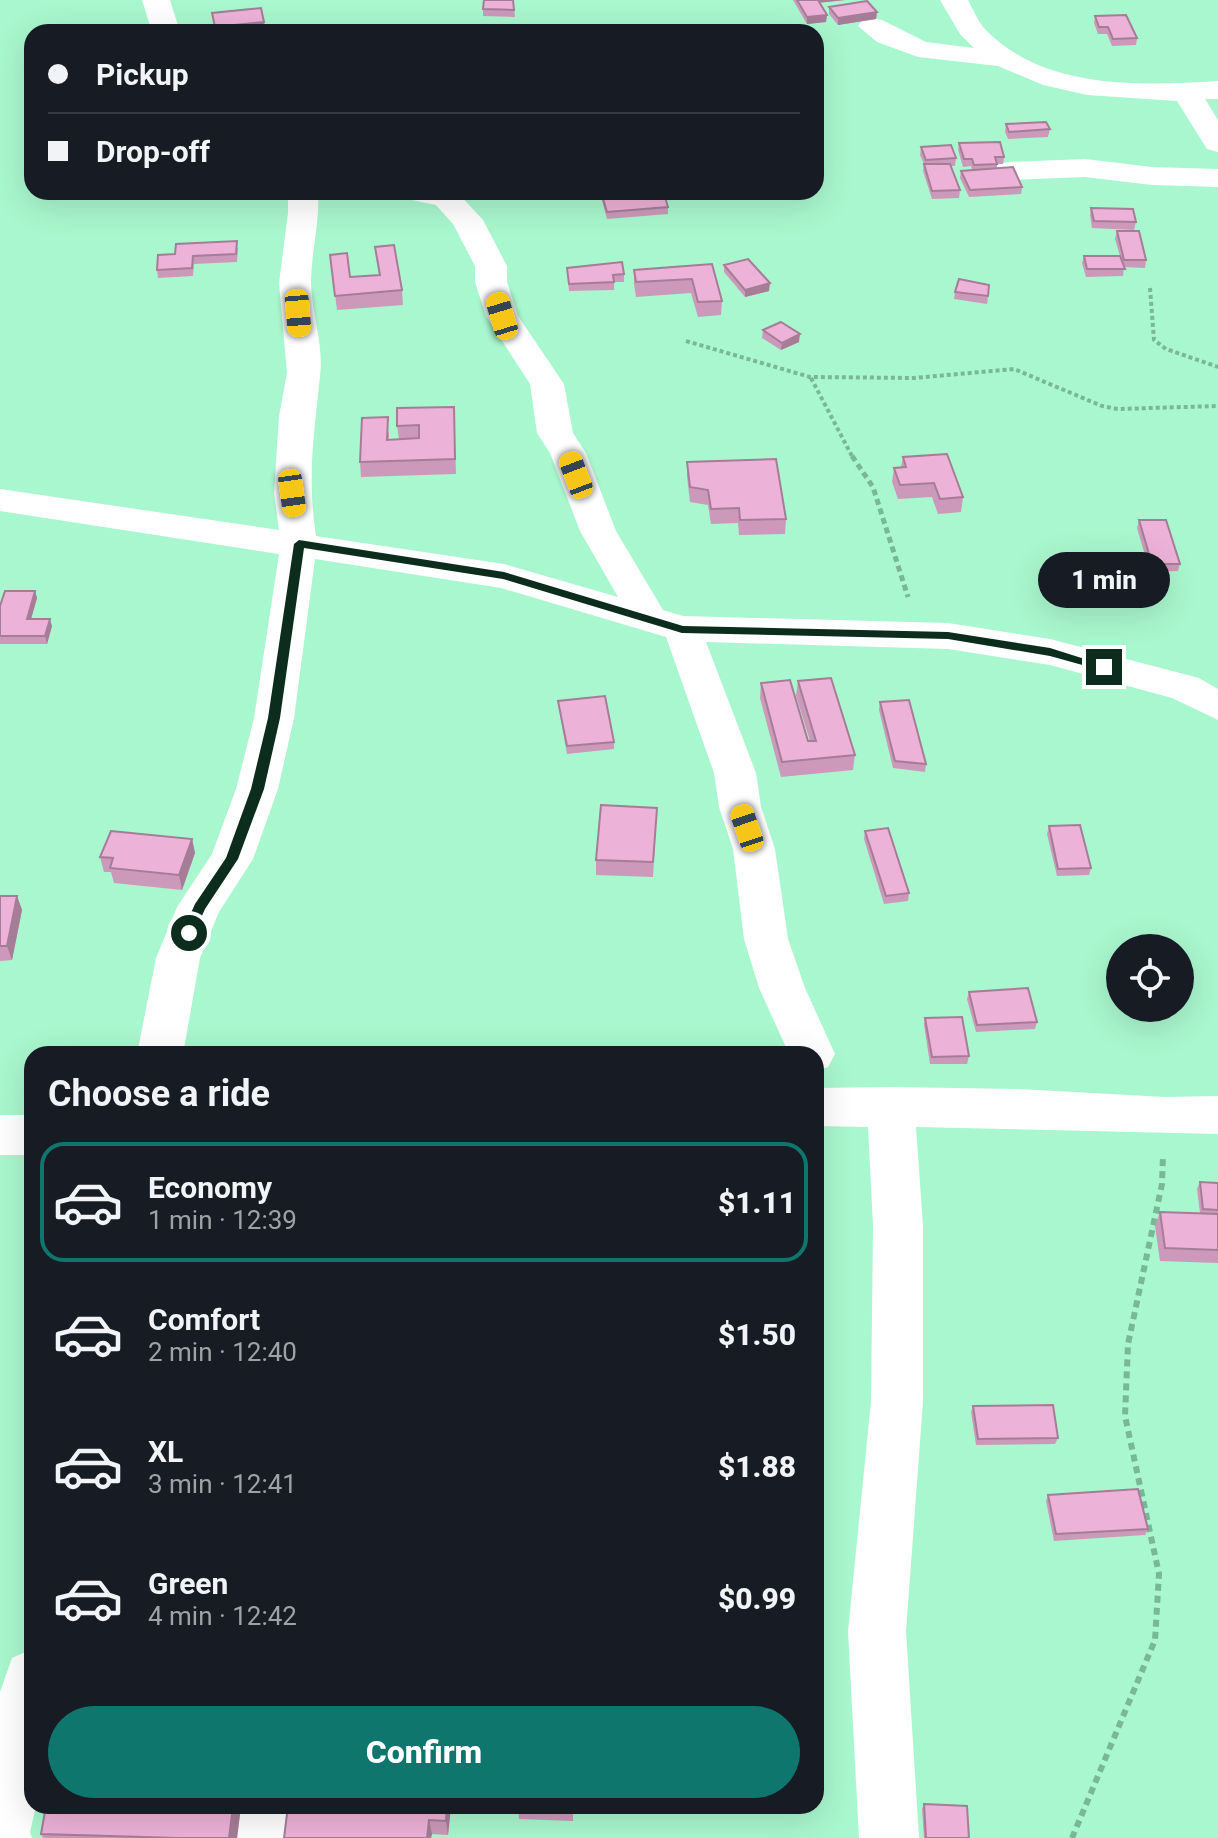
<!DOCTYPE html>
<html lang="en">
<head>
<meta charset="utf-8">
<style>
	body { margin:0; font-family:Roboto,sans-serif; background:#20242c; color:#f1f3f6; height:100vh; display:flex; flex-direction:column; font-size:30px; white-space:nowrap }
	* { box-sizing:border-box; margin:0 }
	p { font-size:26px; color:#9ea1a6 }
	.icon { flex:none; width:44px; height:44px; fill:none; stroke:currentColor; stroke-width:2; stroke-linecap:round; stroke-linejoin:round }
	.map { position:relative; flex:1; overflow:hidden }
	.side { position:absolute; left:24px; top:1046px; width:800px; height:768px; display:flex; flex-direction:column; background:#171b24; border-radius:24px; box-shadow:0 8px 32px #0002 }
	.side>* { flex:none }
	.guide { position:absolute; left:24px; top:24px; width:800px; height:176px; border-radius:24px; box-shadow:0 8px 32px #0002; display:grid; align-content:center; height:176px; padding:0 24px; background:#171b24 }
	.fabs { position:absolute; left:1106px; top:934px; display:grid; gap:16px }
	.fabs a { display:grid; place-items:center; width:88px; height:88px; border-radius:50%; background:#171b24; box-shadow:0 8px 32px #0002; font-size:40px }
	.end { position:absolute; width:36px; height:36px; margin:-18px; border:10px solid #0c2d1e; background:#fff; box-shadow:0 0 0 4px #fff }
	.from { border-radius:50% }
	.bubble { position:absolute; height:56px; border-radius:28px; background:#171b24; box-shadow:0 8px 32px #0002; font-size:26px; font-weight:800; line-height:56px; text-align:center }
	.car { position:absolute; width:24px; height:48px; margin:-24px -12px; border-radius:10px; box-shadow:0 0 6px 2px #0007; background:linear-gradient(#f5c518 24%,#345 0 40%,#f5c518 0 76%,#345 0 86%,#f5c518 0) }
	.guide b { display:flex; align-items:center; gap:28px; height:76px; font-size:30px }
	.guide b+b { border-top:2px solid #363941 }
	.guide i { width:20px; height:20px; background:#f1f3f6 }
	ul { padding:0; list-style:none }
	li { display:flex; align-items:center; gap:24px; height:120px; margin:0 16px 12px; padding:0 8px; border:4px solid transparent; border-radius:24px }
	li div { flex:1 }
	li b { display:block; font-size:30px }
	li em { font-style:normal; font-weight:800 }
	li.active { border-color:#0f766e }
	li>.icon { width:72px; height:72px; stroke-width:1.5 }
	h2 { padding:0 24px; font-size:36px; line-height:96px }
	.button { display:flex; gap:16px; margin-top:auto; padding:16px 24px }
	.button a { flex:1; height:92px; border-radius:48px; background:#0f766e; color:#fff; font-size:32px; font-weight:800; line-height:92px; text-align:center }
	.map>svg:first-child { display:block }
</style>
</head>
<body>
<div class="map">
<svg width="1218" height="1838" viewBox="0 0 1218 1838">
	<rect width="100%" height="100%" fill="#a9f7ce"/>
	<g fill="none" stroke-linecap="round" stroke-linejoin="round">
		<!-- path-far2 -->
		<path stroke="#78b897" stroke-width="4" stroke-dasharray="4 3" stroke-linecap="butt" d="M1150 288 1154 340 1166 349 1218 367
			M686 341 810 377 914 378 1014 369 1102 406 1118 409 1218 406
			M811 378 853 458"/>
		<!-- path-far1 -->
		<path stroke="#78b897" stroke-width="5" stroke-dasharray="6 4" stroke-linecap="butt" d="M852 456 873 487 908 597"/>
		<!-- path -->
		<path stroke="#78b897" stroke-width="6" stroke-dasharray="7 5" stroke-linecap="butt" d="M1072 1838 1155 1640 1159 1574 1125 1416 1128 1344 1162 1184 1163 1155"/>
		<!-- minor -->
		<path fill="#fff" fill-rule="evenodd" d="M142 0H170L180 32H152Z
			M940 0H968C973 9 977 19 983 27 1041 90 1140 86 1218 81V99H1205L1218 120V152L1207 149 1177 101 1087 95 1043 85 998 66 918 57 877 42 858 26 862 20 872 18 882 20 926 42 974 48 960 34Z
			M1085 159 1152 167 1218 169V187L1152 185 1085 177 1007 180 996 177 992 171 996 165 1007 162Z
			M288 192H318C320 223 311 253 311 284 312 314 324 346 320 376 314 436 307 475 316 536L504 564 618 597 580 531 550 453 537 433 530 384 486 316 475 282V266L453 224 436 205 402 198 398 192H457L483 220 507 266V282L518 316 564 384 573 433 586 453 616 531 663 610 683 616 948 623 1050 639 1199 678 1218 689V720L1172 698 1050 665 948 649 706 642 756 773 761 807 775 849 788 939 805 988 835 1054 828 1067 816 1071V1054H789L759 988 744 939 733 849 719 807 714 773 666 637 501 588 315 559 294 718 278 789 253 859 219 912 200 958 183 1054H137L156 958 177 907 212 854 236 789 254 718 279 554 0 511V489L279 530 274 493 279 416 287 373 279 283 288 213Z
			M891 1087 1019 1089 1165 1097 1218 1096V1134L916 1127 923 1226V1401L906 1631 919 1838H859L848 1631 871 1401 873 1226 868 1127 816 1126V1088Z
			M0 1115H32V1155H0Z
			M32 1649V1806H36L30 1832 32 1838H0V1692L12 1658Z
			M234 1806H294L291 1838H231Z"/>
	</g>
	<!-- wall -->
	<path fill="#cc99ba" d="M513 0 515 17 483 16V9Z
		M793 0H845L819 3 827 15 826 22 807 24Z
		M829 7 877 12 876 19 838 25 829 14Z
		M1095 16 1137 38 1136 45 1112 46 1107 34H1098L1094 23Z
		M1006 124 1050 129 1048 137 1008 139 1005 132Z
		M959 143 1004 157 1003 164H997V168L1022 187 1021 194 969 197 960 178 961 171 972 170 971 166 963 167 958 150Z
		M921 147 956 158 955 166H951L960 190 959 198 932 199 923 171 924 164 920 155Z
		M601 192H640L644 196 668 207V214L607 219 601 197Z
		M1091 208 1136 222 1134 230 1092 228 1090 215Z
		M1117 231 1146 260 1145 268 1124 267 1123 276 1086 277 1082 263 1084 256H1120L1115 239Z
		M375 247 402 290 403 305 337 310 330 255 350 277 379 275Z
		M238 248 237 262 194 264 193 276 158 278 157 270 175 254Z
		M712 264 722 301 721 315 698 317 691 293 636 297 634 284V270Z
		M724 265 769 291 745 297 724 272Z
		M567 268 624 274V282H614V290L569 291Z
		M955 292 988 296 987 304 954 299Z
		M763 330 799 342 781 350 762 338Z
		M454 407 456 474 361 477 360 462 389 432V440L399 439 397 426Z
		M903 457 963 497 961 512 938 514 932 497 898 499 892 482 894 468 901 467Z
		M687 462 786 519 785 534 739 535 738 523 711 524 708 505 690 502 687 477Z
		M1139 520 1180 564 1178 571 1150 572 1137 528Z
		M35 591 37 598 31 619 52 626 47 644H0V606Z
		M798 681 855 755 853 770 781 777 760 698 761 683 808 741H810L796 696Z
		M558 701 614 742V749L567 754 559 709Z
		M880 702 926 764 925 772 893 768 879 710Z
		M657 808 653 877 596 875V860Z
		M1049 826 1091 868 1089 875 1057 876 1047 834Z
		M865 831 909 893 908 901 884 904 864 839Z
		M192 839 195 853 182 890 114 883 111 872H104L100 857Z
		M0 896H17L22 910 12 960 0 961Z
		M969 992 1037 1022 1035 1029 976 1032 967 999Z
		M925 1018 969 1056 967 1064H930L924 1025Z
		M1200 1182 1218 1183V1263L1160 1261 1155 1226 1160 1212 1200 1213 1197 1189Z
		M973 1406 1058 1438 1055 1444 976 1445 971 1412Z
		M1048 1495 1148 1529 1145 1535 1054 1541 1046 1501Z
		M924 1804 969 1838H924L922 1809Z
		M241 1806 237 1838H43L41 1834Z
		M288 1806H451L448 1835 432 1834 431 1838H284Z
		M518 1806H573V1821L519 1819Z"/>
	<!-- shaded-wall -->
	<path fill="#a67d97" d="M815 0H845L815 3Z
		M877 12 876 19 838 25V18Z
		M827 15 826 22 807 24V17Z
		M264 22 265 29 234 32H216L215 27Z
		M770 283 769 291 745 297V290Z
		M800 334 799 342 781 350 782 343Z
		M35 591 37 598 29 626 27 619Z
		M50 619 52 626 47 644 45 636Z
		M192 839 195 853 182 890 179 875Z
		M17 896 22 910 12 960 7 946Z
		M233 1806H241L237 1838H229Z
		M447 1806H451L448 1835 446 1821Z
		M429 1820 432 1834 431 1838H427Z"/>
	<!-- building -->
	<path fill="#edb2d8" stroke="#a67d97" stroke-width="2" d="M484 0H513L514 10 483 9Z
		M797 0H818L827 15 807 17Z
		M867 1 877 12 838 18 829 7Z
		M261 8 264 22 215 27 212 13Z
		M1126 15 1137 38 1113 39 1108 27H1099L1095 16Z
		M1046 122 1050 129 1009 132 1006 124Z
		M1000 142 1004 157H995L997 164 974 165 972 159H964L959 143Z
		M951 145 956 158 926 160 921 147Z
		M924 164H950L960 190 932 191Z
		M1013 167 1022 187 970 190 961 171Z
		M601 192H640L644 196 664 194 668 207 607 212Z
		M1091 208 1133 209 1136 222 1094 221Z
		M1117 231H1139L1146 260H1124Z
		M237 241 236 254 193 256 192 268 157 270 158 255 175 254 176 244Z
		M394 245 402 290 335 296 330 255 347 253 350 277 380 275 375 247Z
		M1084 256H1120L1125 269H1087Z
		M748 259 770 283 745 290 724 265Z
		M622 262 624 274 613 275 614 282 569 284 567 268Z
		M712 264 722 301 698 302 692 279 636 282 634 270Z
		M959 279 989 285 988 296 955 292Z
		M781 322 800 334 782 343 763 330Z
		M454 407 455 459 360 462 362 418 388 417 387 440 419 438V425L397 426V408Z
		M947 454 963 497 940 499 934 483 900 485 894 468 906 467 903 457Z
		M776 459 786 519 740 520 739 508 711 509 708 490 690 487 687 462Z
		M1139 520H1166L1180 564H1152Z
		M5 591H35L27 619H50L45 636H0V606Z
		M831 678 855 755 782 762 761 683 790 680 808 741H816L798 681Z
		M605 696 614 742 567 746 558 701Z
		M909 700 926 764 895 761 880 702Z
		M601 805 657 808 653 862 596 860Z
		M1080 825 1091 868 1058 869 1049 826Z
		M888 828 909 893 886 896 865 831Z
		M111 831 192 839 179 875 110 868 113 858 100 857Z
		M0 896H17L7 946H0Z
		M1028 988 1037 1022 977 1025 969 992Z
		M962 1017 969 1056 932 1057 925 1018Z
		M1200 1182 1218 1183V1210L1203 1209Z
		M1160 1212 1218 1214V1250L1165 1248Z
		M1053 1405 1058 1438 978 1439 973 1406Z
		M1138 1489 1148 1529 1056 1534 1048 1495Z
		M924 1804 967 1806 969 1838H926Z
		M46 1806H233L229 1838H178L41 1834Z
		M288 1806H447L446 1821 429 1820 427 1838H284Z
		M518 1806H572V1811L518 1809Z"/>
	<!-- route -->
	<path fill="#0c2d1e" d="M299 540 504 572 683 626 948 632 1050 648 1110 667 1104 671 1050 656 948 639 682 633 503 579 304 548 280 718 264 789 238 859 205 909 193 936 189 938 182 933 195 904 226 858 251 789 268 718 294 544Z"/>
</svg>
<div class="fabs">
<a><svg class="icon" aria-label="locate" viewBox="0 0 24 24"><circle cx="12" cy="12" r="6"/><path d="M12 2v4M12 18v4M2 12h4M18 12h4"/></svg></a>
</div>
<i class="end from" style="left:189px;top:933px"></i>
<i class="end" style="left:1104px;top:667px"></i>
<div class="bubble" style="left:1038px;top:552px;width:132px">1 min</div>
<i class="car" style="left:298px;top:313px;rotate:175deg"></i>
<i class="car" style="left:502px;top:316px;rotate:343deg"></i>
<i class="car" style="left:576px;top:475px;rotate:339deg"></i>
<i class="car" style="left:292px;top:493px;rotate:172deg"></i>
<i class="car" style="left:747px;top:828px;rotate:341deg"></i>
<div class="guide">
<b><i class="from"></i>Pickup</b>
<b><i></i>Drop-off</b>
</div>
<section class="side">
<h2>Choose a ride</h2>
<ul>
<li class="active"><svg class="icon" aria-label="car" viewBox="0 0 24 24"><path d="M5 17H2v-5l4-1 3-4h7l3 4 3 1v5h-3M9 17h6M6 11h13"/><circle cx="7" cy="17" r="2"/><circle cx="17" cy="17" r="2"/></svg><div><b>Economy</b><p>1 min · 12:39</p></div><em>$1.11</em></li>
<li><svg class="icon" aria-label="car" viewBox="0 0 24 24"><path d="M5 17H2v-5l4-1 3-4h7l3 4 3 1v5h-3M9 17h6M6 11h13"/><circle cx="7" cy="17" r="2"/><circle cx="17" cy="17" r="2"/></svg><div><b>Comfort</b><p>2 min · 12:40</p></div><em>$1.50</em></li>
<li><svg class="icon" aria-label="car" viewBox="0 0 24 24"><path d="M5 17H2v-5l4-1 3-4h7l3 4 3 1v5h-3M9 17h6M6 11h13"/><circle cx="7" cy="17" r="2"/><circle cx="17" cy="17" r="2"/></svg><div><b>XL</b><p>3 min · 12:41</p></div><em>$1.88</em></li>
<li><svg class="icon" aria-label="car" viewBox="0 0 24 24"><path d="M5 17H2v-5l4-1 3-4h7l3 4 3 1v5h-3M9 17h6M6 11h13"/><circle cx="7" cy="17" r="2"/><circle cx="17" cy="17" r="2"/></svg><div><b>Green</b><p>4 min · 12:42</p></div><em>$0.99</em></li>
</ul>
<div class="button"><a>Confirm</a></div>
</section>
</div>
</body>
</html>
